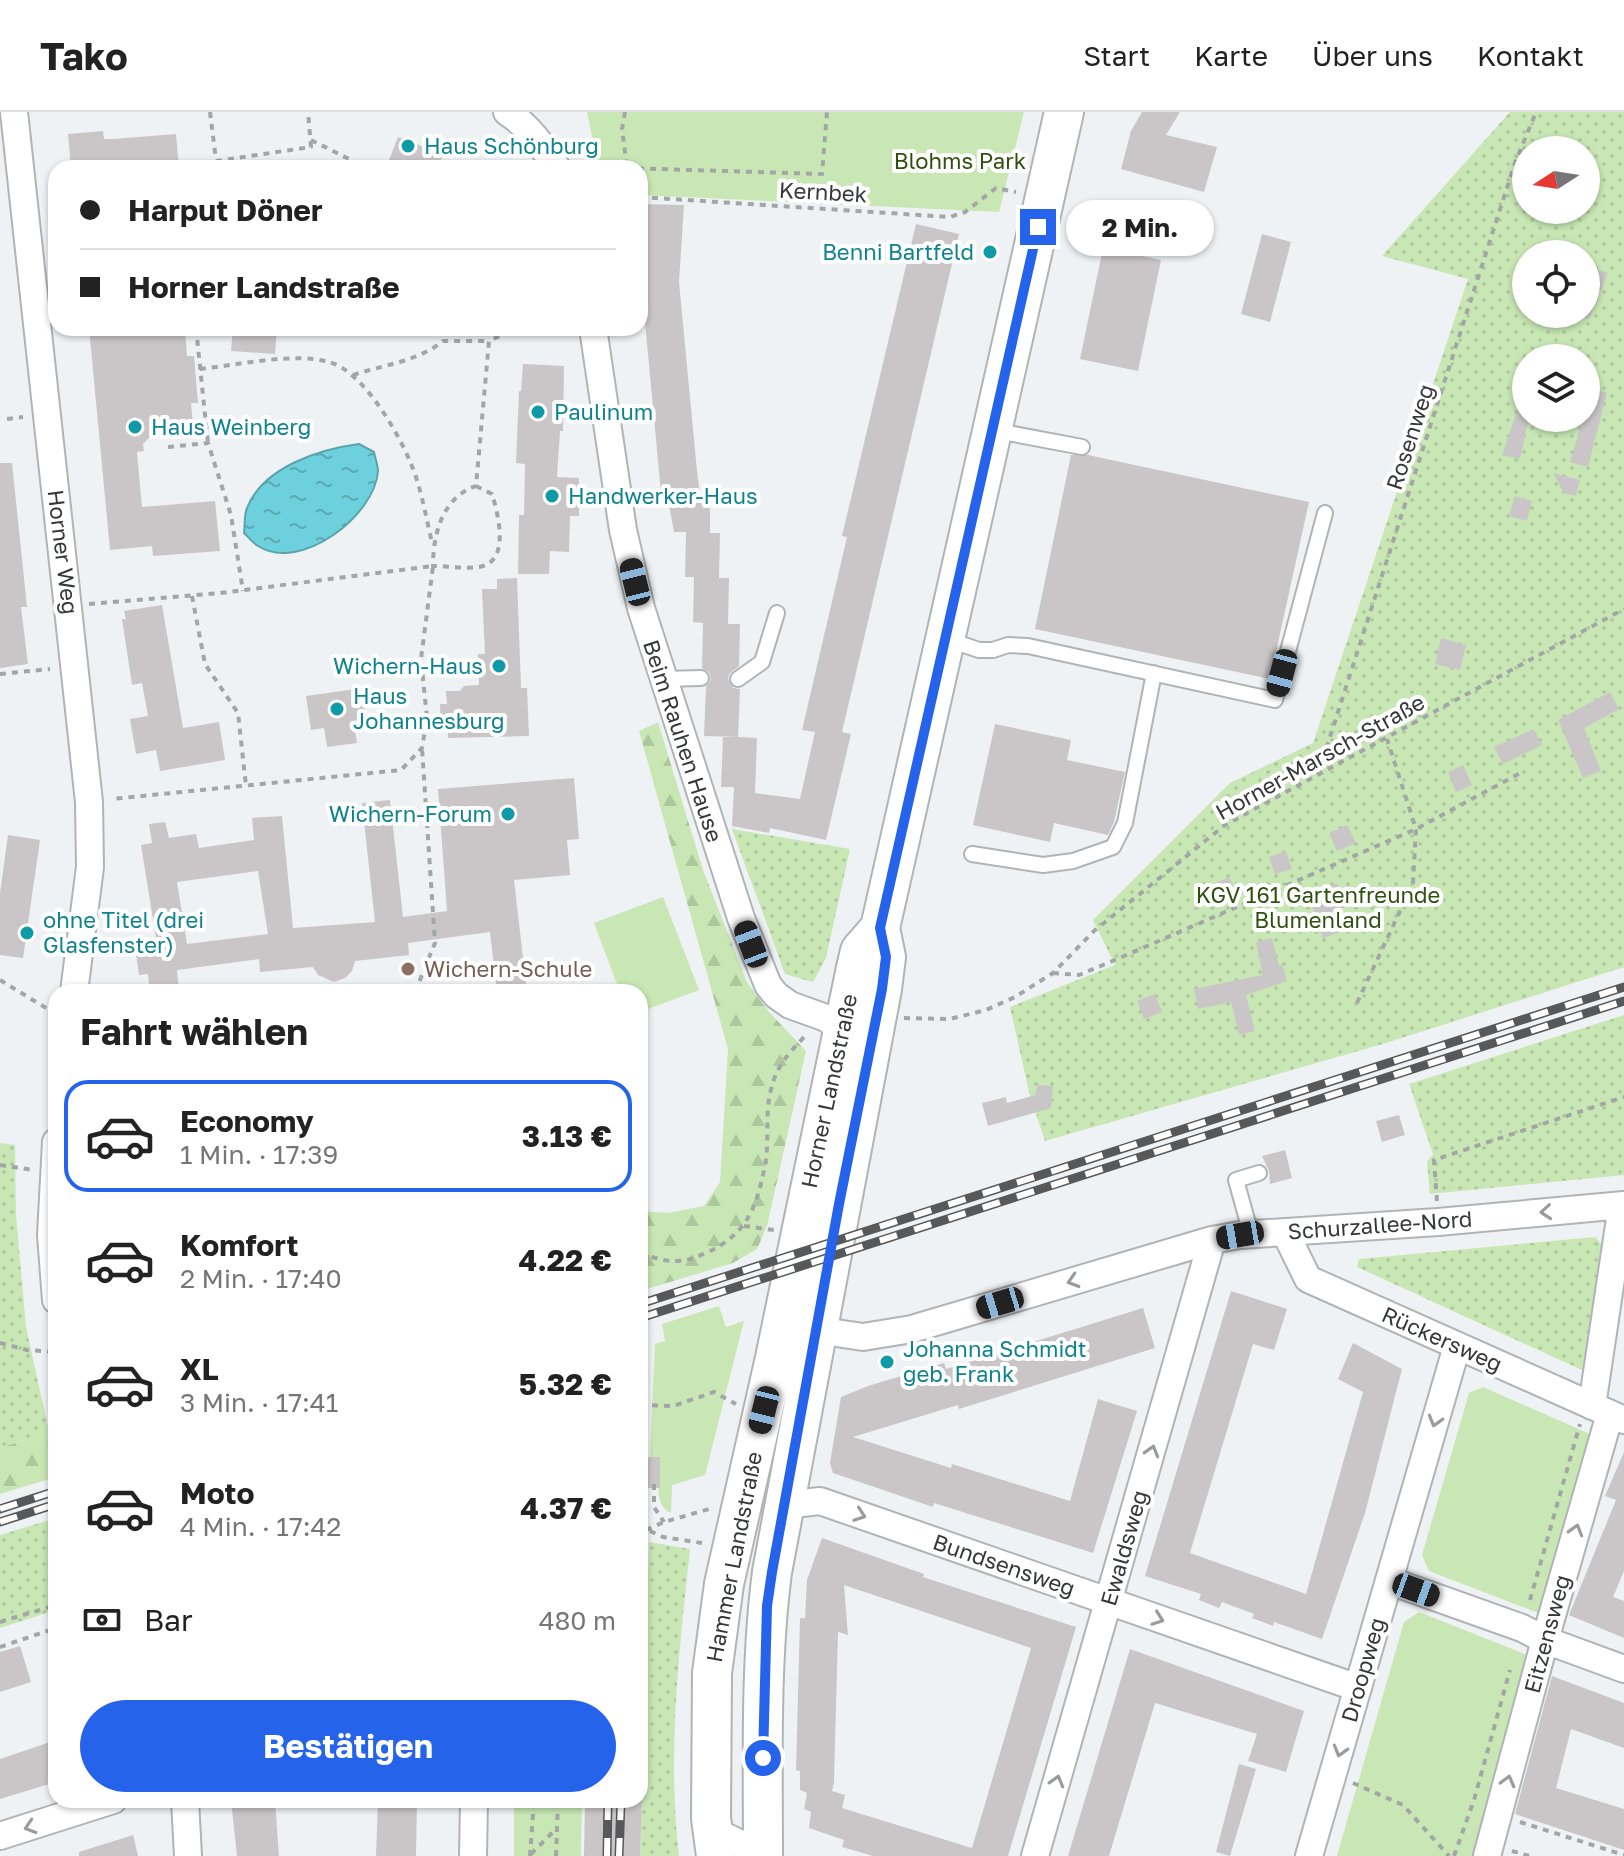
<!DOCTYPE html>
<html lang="de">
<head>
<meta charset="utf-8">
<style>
	body { margin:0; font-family:"Golos Text",sans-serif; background:#f2f2f2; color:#222; height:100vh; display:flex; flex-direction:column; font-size:30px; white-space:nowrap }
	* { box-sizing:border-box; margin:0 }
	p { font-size:26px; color:#767676 }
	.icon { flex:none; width:44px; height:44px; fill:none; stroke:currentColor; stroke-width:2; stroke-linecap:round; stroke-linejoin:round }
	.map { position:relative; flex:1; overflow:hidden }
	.sheet { position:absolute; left:48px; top:872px; width:600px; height:824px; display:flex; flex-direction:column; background:#fff; border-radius:24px; box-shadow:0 2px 6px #0004 }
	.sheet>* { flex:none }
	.banner { position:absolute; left:48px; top:48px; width:600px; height:176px; border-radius:24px; box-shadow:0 2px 6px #0004; display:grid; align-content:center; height:176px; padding:0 32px; background:#fff }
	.needle { width:52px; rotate:258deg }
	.buttons { position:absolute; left:1512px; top:24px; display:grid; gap:16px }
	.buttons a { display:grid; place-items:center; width:88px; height:88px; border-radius:50%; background:#fff; box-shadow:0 2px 6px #0004; font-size:40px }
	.end { position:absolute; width:36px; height:36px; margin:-18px; border:10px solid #2563eb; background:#fff; box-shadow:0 0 0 4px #fff }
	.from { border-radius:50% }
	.bubble { position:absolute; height:56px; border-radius:28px; background:#fff; box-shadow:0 2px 6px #0004; font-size:26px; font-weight:700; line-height:56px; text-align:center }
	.car { position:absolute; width:24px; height:48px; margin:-24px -12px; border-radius:10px; box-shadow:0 0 6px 2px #0007; background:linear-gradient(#222 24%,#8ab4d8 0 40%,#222 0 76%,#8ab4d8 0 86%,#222 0) }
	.banner b { display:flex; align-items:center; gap:28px; height:76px; font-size:30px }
	.banner b+b { border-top:2px solid #e0e0e0 }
	.banner i { width:20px; height:20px; background:#222 }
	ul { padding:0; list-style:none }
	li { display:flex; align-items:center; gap:24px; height:112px; margin:0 16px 12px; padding:0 16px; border:4px solid transparent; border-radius:24px }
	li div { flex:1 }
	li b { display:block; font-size:30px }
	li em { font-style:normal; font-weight:700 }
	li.selected { border-color:#2563eb }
	li>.icon { width:72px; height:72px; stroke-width:1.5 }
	h2 { padding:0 32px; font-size:36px; line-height:96px }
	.pay { display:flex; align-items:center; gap:20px; height:88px; padding:0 32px; font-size:30px }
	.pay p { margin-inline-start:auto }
	.cta { display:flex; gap:16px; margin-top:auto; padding:16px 32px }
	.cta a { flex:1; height:92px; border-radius:48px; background:#2563eb; color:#fff; font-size:32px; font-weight:700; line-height:92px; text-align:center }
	header { display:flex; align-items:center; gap:48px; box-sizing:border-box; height:112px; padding:0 40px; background:#fff; border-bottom:2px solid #e0e0e0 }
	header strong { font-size:38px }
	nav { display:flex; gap:44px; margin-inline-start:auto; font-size:28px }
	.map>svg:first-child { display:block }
</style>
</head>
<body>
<header>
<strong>Tako</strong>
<nav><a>Start</a><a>Karte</a><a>Über uns</a><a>Kontakt</a></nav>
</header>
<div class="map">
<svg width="1624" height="1744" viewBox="0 0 1624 1744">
	<defs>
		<pattern id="grass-dots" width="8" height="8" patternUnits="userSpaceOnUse" patternTransform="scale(2)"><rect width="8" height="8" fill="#c8e7b4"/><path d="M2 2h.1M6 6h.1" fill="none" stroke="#acc79c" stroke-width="1.8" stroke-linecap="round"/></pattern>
		<pattern id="forest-firs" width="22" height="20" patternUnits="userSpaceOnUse" patternTransform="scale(2)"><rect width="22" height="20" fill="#c8e7b4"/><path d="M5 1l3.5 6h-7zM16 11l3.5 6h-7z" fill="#acc79c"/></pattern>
		<pattern id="water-ripples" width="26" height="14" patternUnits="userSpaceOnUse" patternTransform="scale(2)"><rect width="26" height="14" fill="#6cd1dc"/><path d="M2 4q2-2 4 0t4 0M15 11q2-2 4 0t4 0" fill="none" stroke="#5aaab3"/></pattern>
	</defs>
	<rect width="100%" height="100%" fill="#eef2f4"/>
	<!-- grass -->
	<path fill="url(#grass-dots)" fill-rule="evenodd" d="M1510 0H1624V855L1386 931 1045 1029 1030 984 1010 895 1115 853 1093 808 1230 671 1313 631 1468 167 1382 144ZM1526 38H1586V98H1526ZM1526 142H1586V202H1526ZM1526 246H1586V306H1526Z
		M732 717 850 737 826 846 813 870 785 862Z
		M1624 903V1063L1430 1082 1427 1050 1433 1042 1409 972Z
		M0 1031 15 1033 16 1103 26 1215 49 1320 0 1336Z
		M1595 1125 1602 1133 1605 1146 1584 1259 1357 1155 1359 1147Z
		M56 1406V1498L0 1516V1423Z
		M649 1430 690 1437C679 1540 667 1640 679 1744H640Z"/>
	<!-- forest -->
	<path fill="url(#forest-firs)" d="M658 610 703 758 747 870 769 900 806 939 767 1114 757 1137 733 1151 640 1179V1099L668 1101 704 1094 720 1070 728 937 639 619Z
		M49 1320 56 1327V1365L0 1382V1336Z"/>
	<!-- park -->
	<path fill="#c8e7b4" d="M587 0H1024L999 100 640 83V56H599Z
		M663 785 699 878 640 900V880H620L594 811Z
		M719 1194 726 1215 744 1209 705 1363 672 1373 671 1401C652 1394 660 1362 660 1346L650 1345 655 1232 665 1229 662 1212Z
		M1483 1275 1592 1323 1541 1502 1429 1459 1422 1443 1469 1281Z
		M1419 1500 1530 1544 1473 1744H1337L1404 1510Z
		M514 1688H582L581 1744H514Z"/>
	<!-- water -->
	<path fill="url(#water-ripples)" stroke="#5ca3ab" stroke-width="2" d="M359 332 374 340C375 346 378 353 378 359 375 404 300 461 258 434 253 431 248 425 244 421 245 413 244 403 247 396 263 355 320 337 359 332Z"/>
	<!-- building -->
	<path fill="#cac6c8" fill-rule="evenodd" d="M1142 0H1180L1166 23 1217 35 1204 80 1121 57 1131 19Z
		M103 19 104 27H113L176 22 179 56H71L68 22Z
		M398 25 443 42 438 56H386Z
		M644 92 684 93 679 170 697 359 700 383H704L703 395H710V421H720L719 466H729L728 512H740L739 554 729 562 728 567 733 576 740 577 738 625 704 624 706 575 711 567 709 560 702 556 703 511 693 510 694 465H685L686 420H674L667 382 661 381 641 167Z
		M916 112 959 122 842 620 851 622 826 728 770 716 769 721 732 714 734 675H721L723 624 757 626 755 681 800 687 815 620 802 618 847 425 842 424Z
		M1262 122 1291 130 1270 210 1241 202Z
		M1103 136 1161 148 1138 259 1080 247Z
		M1592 156 1608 161 1589 207 1576 203 1586 202V173Z
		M89 216H185L187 244H194L198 291H191L193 314 158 317 143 332 144 339 137 340 142 395 215 389 220 439 153 444 152 434 110 438Z
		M233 216H277L275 242 231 239Z
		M523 252 564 254 563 319H560L557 365 579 366V404H570L569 440 550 439 549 462H518L519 403H524L525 352 516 351 519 279H521Z
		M1586 275 1607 281 1588 355 1570 350 1583 306H1586Z
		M1522 284 1526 285V306H1529L1520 347 1502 343Z
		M1071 343H1088L1309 390 1270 567 1035 517Z
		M0 351H12L27 495H21L28 552 0 556Z
		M1553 361 1580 368 1576 384 1564 381Z
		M1515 384 1532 389 1527 409 1509 404Z
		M517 466 521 576H527L529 624 448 626V614H441L440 592H447L446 579H460L464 574 479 573 478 542H485L482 477H497V467Z
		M162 493 183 616 219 610 225 648 160 659 156 638 136 642 130 607 148 604 142 571 132 573 122 507H126L124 499Z
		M1441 526 1466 533 1460 558 1435 552Z
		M363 576 367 610 354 612 357 631 327 635 324 616 311 618 306 584Z
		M1610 580 1619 597 1584 616 1601 659 1583 666 1558 608Z
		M995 612 1071 628 1067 648 1125 660 1114 710 1108 723 1054 711 1050 730 973 713Z
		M1534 617 1542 633 1503 652 1494 635Z
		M1463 653 1472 673 1456 680 1448 660Z
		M574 666 579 727 567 728 570 763 514 768 527 880H497L490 820 408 831 409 843 355 849 352 859 345 866 334 870 318 863 313 855 260 860 259 847 177 858 179 880H150L148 862 139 863 134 829 156 826 141 733 152 731 149 712 165 710 169 726 196 722 199 736 254 728 252 706 282 704 293 816 375 810 362 691 390 688 403 805 447 799 438 677ZM258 759 268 822 187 832 177 770Z
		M1347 713 1356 731 1337 739 1329 721Z
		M8 723 40 728 23 846 0 843V781Z
		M1286 739 1292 757 1275 762 1269 745Z
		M1229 765 1236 781 1218 789 1212 773Z
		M1337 771 1346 795 1333 800 1340 820 1323 826 1308 782Z
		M1272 826 1279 854 1282 852 1287 869 1246 883 1255 919 1239 923 1231 890 1198 897 1194 877 1263 863 1256 830Z
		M1155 882 1162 900 1144 907 1137 889Z
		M1037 973 1053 974 1051 996 988 1014 982 991 1006 985 1007 991 1036 983Z
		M1399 1003 1405 1023 1382 1030 1376 1009Z
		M1285 1038 1292 1066 1270 1072 1269 1059 1262 1044Z
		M1231 1179 1287 1197 1274 1238 1253 1232 1190 1441 1306 1482 1363 1280 1338 1267 1353 1231 1402 1257 1365 1401 1322 1527 1274 1510 1273 1514 1252 1506 1254 1502 1222 1490 1219 1496 1199 1488 1201 1482 1145 1464Z
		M1143 1196 1155 1236 959 1297 958 1293 853 1325 951 1356 952 1352 1070 1389 1098 1287 1137 1299 1093 1441 934 1391 933 1395 833 1361 830 1351 841 1285 868 1274 944 1251 946 1257Z
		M1624 1340V1459L1613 1485 1624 1489V1526L1569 1503 1616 1388 1605 1384Z
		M640 1345H660V1376H640Z
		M822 1426 924 1462 923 1465 1076 1515 1008 1744H873L842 1735 844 1728 809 1716 811 1700 804 1697 807 1681 800 1678V1659L796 1658 800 1506H805L807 1468ZM844 1473 1031 1536 972 1736 842 1696 845 1683 832 1679 834 1670 838 1520 848 1523Z
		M20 1534 31 1570 0 1580V1540Z
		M1130 1537 1304 1599 1286 1660 1248 1649 1257 1622 1155 1591 1109 1744H1068Z
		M1552 1564 1624 1591V1636L1571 1617 1556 1676 1624 1697V1738L1515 1702Z
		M56 1628V1670L0 1687V1647Z
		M1239 1652 1256 1657 1230 1744 1216 1740Z
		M231 1688H275L279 1744H237Z
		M378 1688H417L416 1744H376Z
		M585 1688H642L640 1744H584Z
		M133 1723 138 1744H79V1740Z"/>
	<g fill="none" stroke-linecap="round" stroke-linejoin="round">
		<defs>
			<path id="lane" d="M992 318 1082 335
				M946 527 979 538H993L1008 533 1028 534 1275 588 1325 401
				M663 567 701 566
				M738 567 762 550 777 501
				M972 742 1043 753 1073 749 1113 735 1125 711 1154 561
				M1251 1122 1236 1068 1259 1061"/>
			<path id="street" d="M14 0 89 690 90 755 74 880
				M507 0C529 14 543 35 557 56
				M593 216 623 418 641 496 741 806 768 873 776 883 790 893 826 906 841 917 848 930
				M56 1030 51 1123 56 1188
				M1285 1120 1308 1167 1624 1308
				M804 1222 816 1218 863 1225 912 1217 1212 1128 1240 1123 1438 1110 1624 1093
				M1592 1294 1622 1093
				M784 1393 820 1389 1358 1576
				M1390 1469 1522 1516 1545 1528 1624 1557
				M185 1688 188 1744
				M712 1718 766 1744
				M0 1724 113 1688
				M473 1744 474 1688
				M1035 1744 1212 1128
				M1309 1744 1457 1234
				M1487 1744 1545 1528 1610 1302"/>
			<path id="secondary" d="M716 1744 711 1706 712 1561 724 1472 775 1246 856 856 860 839 880 816
				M763 1744C763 1650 760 1553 772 1460L882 877 886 845 880 816 1064 0"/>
		</defs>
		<!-- lane casing -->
		<use href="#lane" stroke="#b0b4b6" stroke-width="18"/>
		<!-- street casing -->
		<use href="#street" stroke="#b0b4b6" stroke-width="30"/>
		<!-- secondary casing -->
		<use href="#secondary" stroke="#b0b4b6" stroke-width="42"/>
		<!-- path -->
		<path stroke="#a3a6a7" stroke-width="4" stroke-dasharray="6 6" stroke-linecap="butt" d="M210 0 217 56
			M625 0 622 17 627 55
			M311 28 367 56
			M216 49 311 35 308 0
			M626 56 822 62 827 0
			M640 85 950 105 965 100 996 76 1016 80
			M196 216 208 331
			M200 257C238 253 293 240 329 250 365 259 405 331 416 365 423 387 427 409 432 431
			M353 263C383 253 419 249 443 229H489
			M7 307 23 305
			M168 335 208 331 231 403 243 479
			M476 374 492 382C498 402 511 450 479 455 465 457 448 454 433 454 433 421 443 385 476 374L489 229 504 222 532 216
			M192 484 205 552 238 601 246 674
			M89 492 220 481 433 454 421 547 427 606 422 636 401 658 112 687
			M0 562 50 557
			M1319 659 1515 51 1536 0
			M1053 861 1079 863 1115 848 1416 717 1524 659
			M0 868 56 902
			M415 880 435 831 422 636
			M1357 891 1413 771 1416 717 1387 627
			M904 906 950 907 986 898 1015 885 1053 861 1094 819 1225 713 1624 497
			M0 1053 33 1058
			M1437 1089 1434 1048 1624 985
			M744 1114 774 1118
			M640 1142C651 1144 665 1150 676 1149 687 1149 696 1145 706 1141 747 1122 756 1097 765 1054 770 1027 764 1000 772 974 777 953 791 939 805 924
			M0 1231 27 1238 56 1240
			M640 1293 673 1294 714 1280 736 1292
			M654 1372V1395L664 1410
			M646 1418 664 1410 709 1397
			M650 1419 663 1425 702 1431
			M1530 1488 1580 1312
			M0 1510 56 1493
			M0 1535 56 1516
			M1353 1671 1403 1693 1449 1744
			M1520 1710 1624 1743
			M1512 1739 1529 1744
			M531 1742 556 1717
			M530 1744 534 1688
			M556 1744 558 1688
			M1454 1744 1474 1688 1510 1558"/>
		<!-- lane -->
		<use href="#lane" stroke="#fff" stroke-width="14"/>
		<!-- street -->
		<use href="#street" stroke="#fff" stroke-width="26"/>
		<!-- secondary -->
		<use href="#secondary" stroke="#fff" stroke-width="38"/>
		<defs>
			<path id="rail" d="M640 1192 1624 875
				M640 1206 1624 889
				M0 1397 56 1379
				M0 1410 56 1392
				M607 1744 608 1688
				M619 1744 621 1688"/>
		</defs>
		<!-- rail casing -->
		<use href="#rail" stroke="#575859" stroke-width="9"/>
		<!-- rail -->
		<use href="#rail" stroke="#fff" stroke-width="6" stroke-dasharray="18" stroke-linecap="butt"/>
	</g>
	<!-- one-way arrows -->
	<defs><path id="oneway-chevron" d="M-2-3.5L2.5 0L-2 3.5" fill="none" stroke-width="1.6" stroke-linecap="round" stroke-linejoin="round" transform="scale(2)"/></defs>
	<g stroke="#9a9b9c">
		<use href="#oneway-chevron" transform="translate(1546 1100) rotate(175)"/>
		<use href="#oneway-chevron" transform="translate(1073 1169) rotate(163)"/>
		<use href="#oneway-chevron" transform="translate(1435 1309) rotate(106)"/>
		<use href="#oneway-chevron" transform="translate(1152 1339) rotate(-74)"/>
		<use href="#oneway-chevron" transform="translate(860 1403) rotate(19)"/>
		<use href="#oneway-chevron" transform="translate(1576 1418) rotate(-74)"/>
		<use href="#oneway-chevron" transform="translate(1158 1507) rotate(20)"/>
		<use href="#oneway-chevron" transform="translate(1340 1639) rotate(106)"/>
		<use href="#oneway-chevron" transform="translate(1057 1669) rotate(-74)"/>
		<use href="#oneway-chevron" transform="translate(1508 1669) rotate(-75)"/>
		<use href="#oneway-chevron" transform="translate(30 1715) rotate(162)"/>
	</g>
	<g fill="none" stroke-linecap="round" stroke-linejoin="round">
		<!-- route -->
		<path stroke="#2563eb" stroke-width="10" d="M763 1646 767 1494 772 1460 839 1092 882 877 886 845 880 816 1038 115"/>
	</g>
	<!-- markers -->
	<g fill="#0f9aa8" stroke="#fff" stroke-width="3">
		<circle cx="408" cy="34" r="8"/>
		<circle cx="990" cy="140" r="8"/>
		<circle cx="538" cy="300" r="8"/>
		<circle cx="135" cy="315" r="8"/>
		<circle cx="552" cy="384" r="8"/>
		<circle cx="499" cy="554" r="8"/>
		<circle cx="337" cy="597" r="8"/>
		<circle cx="508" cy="702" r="8"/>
		<circle cx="27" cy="821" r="8"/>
		<circle cx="887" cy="1250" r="8"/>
	</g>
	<circle fill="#8d6e63" stroke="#fff" stroke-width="3" cx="408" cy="857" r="8"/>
	<g text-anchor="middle" stroke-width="8" stroke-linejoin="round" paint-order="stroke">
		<!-- culture labels -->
		<g font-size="22" fill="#0d838f" stroke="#fff" text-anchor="start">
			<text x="424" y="42">Haus Schönburg</text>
			<text x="974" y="148" text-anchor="end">Benni Bartfeld</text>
			<text x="554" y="308">Paulinum</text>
			<text x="151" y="323">Haus Weinberg</text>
			<text x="568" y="392">Handwerker-Haus</text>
			<text x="483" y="562" text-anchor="end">Wichern-Haus</text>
			<text x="353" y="592">Haus<tspan x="353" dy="25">Johannesburg</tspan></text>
			<text x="492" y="710" text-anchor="end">Wichern-Forum</text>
			<text x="43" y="816">ohne Titel (drei<tspan x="43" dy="25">Glasfenster)</tspan></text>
			<text x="903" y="1245">Johanna Schmidt<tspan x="903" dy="25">geb. Frank</tspan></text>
		</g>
		<!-- park labels -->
		<g font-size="22" fill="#2e500e" stroke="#fff">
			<text x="960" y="57">Blohms Park</text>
			<text x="1318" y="791">KGV 161 Gartenfreunde<tspan x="1318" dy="25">Blumenland</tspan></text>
		</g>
		<!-- street labels -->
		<g font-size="22" fill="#363738" stroke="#fff">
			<text transform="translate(823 80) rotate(3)" y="8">Kernbek</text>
			<text transform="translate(1410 325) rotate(-72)" y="8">Rosenweg</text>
			<text transform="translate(63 440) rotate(83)" y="8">Horner Weg</text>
			<text transform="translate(683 629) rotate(72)" y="8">Beim Rauhen Hause</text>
			<text transform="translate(1320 645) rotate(-29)" y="8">Horner-Marsch-Straße</text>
			<text transform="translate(829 979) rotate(-78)" y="8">Horner Landstraße</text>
			<text transform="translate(1380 1113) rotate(-4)" y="8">Schurzallee-Nord</text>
			<text transform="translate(1442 1227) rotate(24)" y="8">Rückersweg</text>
			<text transform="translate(1124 1436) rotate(-74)" y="8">Ewaldsweg</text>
			<text transform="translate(734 1445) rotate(-79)" y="8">Hammer Landstraße</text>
			<text transform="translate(1004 1453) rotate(19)" y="8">Bundsensweg</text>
			<text transform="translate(1547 1522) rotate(-75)" y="8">Eitzensweg</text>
			<text transform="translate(1363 1558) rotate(-74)" y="8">Droopweg</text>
		</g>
		<!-- education labels -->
		<g font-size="22" fill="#785e54" stroke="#fff" text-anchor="start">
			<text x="424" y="865">Wichern-Schule</text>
		</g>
	</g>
</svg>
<div class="buttons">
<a><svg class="needle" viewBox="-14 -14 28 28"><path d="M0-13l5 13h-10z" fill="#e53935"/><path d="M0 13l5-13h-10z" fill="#767676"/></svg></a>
<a><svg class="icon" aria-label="locate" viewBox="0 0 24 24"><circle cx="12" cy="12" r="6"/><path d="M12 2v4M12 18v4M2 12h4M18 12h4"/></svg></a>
<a><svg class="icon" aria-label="layers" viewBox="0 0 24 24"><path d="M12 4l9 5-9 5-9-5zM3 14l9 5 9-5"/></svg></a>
</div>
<i class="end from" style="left:763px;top:1646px"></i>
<i class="end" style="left:1038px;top:115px"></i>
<div class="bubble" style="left:1066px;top:88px;width:148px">2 Min.</div>
<i class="car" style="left:635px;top:470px;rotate:346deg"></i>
<i class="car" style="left:1282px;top:561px;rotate:195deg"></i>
<i class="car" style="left:751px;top:832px;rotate:339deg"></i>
<i class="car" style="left:1240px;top:1123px;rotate:260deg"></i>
<i class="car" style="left:1000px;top:1191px;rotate:253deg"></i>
<i class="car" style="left:764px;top:1298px;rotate:194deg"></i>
<i class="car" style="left:1416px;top:1478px;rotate:110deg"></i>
<div class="banner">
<b><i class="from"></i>Harput Döner</b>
<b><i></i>Horner Landstraße</b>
</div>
<section class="sheet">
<h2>Fahrt wählen</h2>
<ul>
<li class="selected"><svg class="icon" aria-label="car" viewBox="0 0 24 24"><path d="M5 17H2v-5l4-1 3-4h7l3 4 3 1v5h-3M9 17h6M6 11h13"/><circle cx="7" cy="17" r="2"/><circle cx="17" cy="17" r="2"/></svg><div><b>Economy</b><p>1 Min. · 17:39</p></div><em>3.13 €</em></li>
<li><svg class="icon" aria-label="car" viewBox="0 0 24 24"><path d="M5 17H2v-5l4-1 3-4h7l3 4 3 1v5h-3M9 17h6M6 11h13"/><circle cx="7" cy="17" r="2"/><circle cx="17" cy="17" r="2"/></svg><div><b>Komfort</b><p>2 Min. · 17:40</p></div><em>4.22 €</em></li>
<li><svg class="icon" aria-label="car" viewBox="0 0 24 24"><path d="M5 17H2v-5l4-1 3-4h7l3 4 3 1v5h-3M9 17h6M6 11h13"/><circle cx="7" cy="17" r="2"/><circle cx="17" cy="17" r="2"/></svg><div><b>XL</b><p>3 Min. · 17:41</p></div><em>5.32 €</em></li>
<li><svg class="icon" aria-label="car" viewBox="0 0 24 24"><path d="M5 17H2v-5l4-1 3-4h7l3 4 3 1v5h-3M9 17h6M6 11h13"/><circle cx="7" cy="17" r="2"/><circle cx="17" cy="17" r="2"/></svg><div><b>Moto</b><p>4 Min. · 17:42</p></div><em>4.37 €</em></li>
</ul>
<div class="pay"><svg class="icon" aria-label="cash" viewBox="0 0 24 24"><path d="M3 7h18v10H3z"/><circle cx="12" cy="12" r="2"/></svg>Bar<p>480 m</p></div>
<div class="cta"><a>Bestätigen</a></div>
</section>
</div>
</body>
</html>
